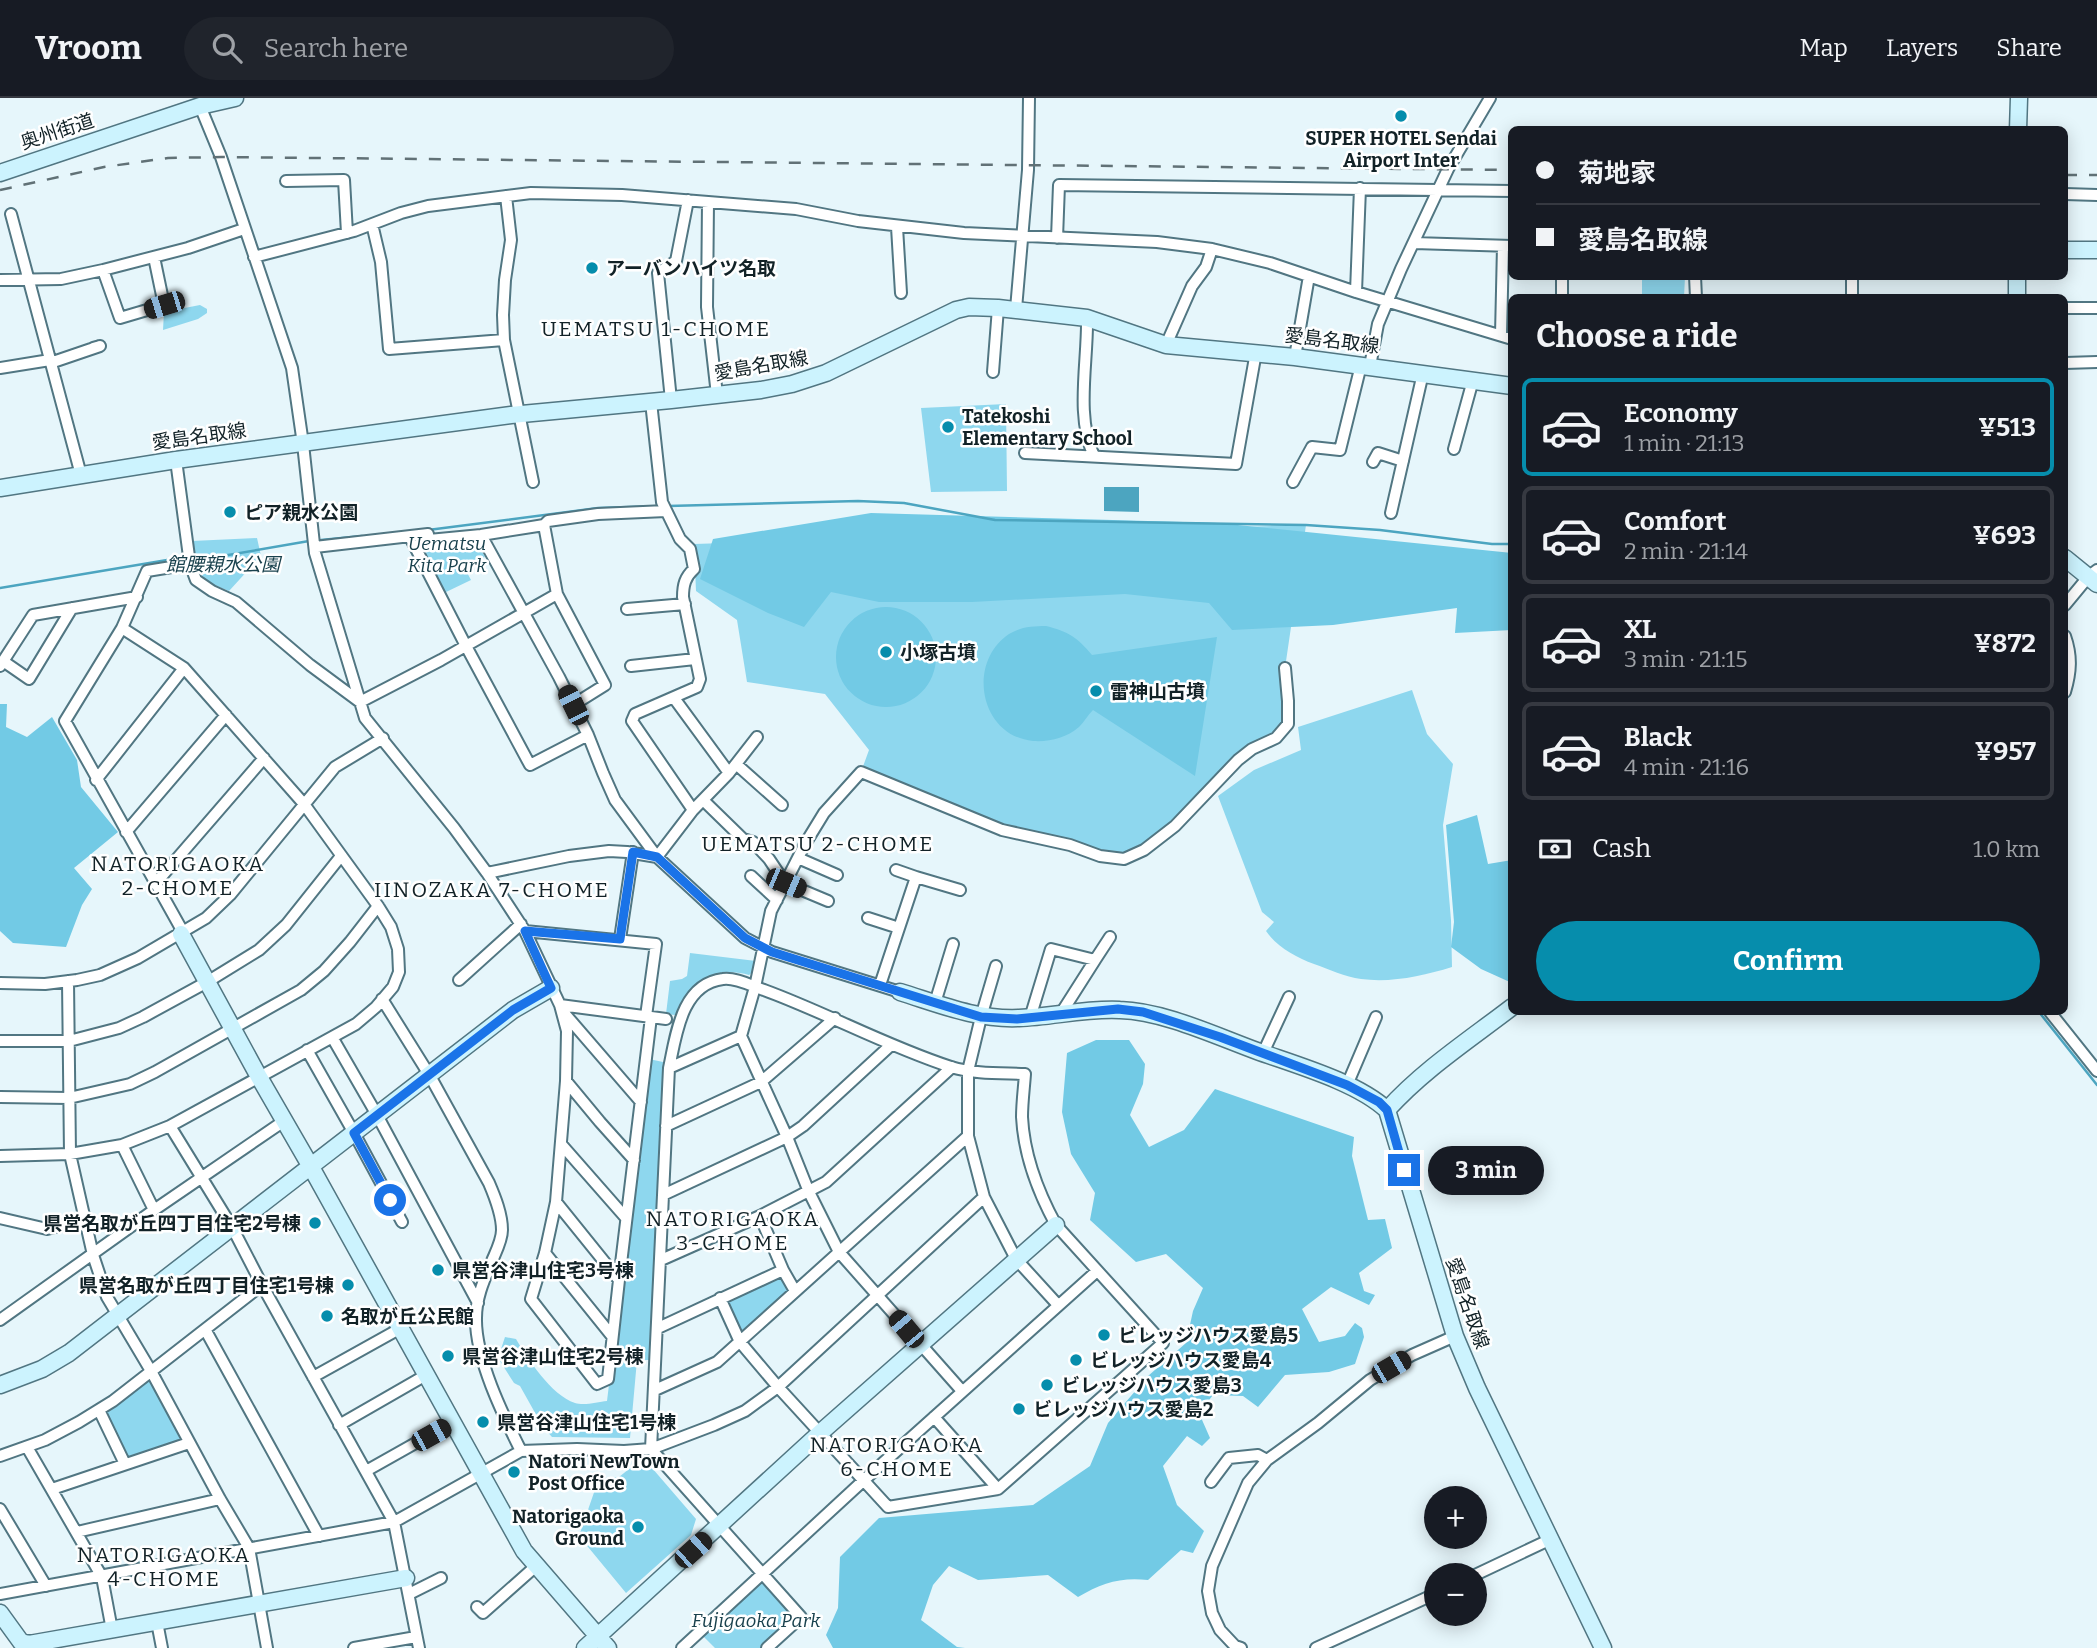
<!DOCTYPE html>
<html lang="en">
<head>
<meta charset="utf-8">
<style>
	body { margin:0; font-family:Bitter,"Noto Sans JP",serif; background:#20242c; color:#f1f3f6; height:100vh; display:flex; flex-direction:column; font-size:26px; white-space:nowrap }
	* { box-sizing:border-box; margin:0 }
	p { font-size:23px; color:#9ea1a6 }
	.icon { flex:none; width:38px; height:38px; fill:none; stroke:currentColor; stroke-width:2; stroke-linecap:round; stroke-linejoin:round }
	.map { position:relative; flex:1; overflow:hidden }
	.side { position:absolute; left:1508px; top:196px; width:560px; height:721px; display:flex; flex-direction:column; background:#171b24; border-radius:10px; box-shadow:0 4px 18px #0003 }
	.side>* { flex:none }
	.hud { position:absolute; left:1508px; top:28px; width:560px; height:154px; border-radius:10px; box-shadow:0 4px 18px #0003; display:grid; align-content:center; height:154px; padding:0 28px; background:#171b24 }
	.controls { position:absolute; left:1424px; top:1388px; display:grid; gap:14px }
	.controls a { display:grid; place-items:center; width:63px; height:63px; border-radius:50%; background:#171b24; box-shadow:0 4px 18px #0003; font-size:35px }
	.end { position:absolute; width:32px; height:32px; margin:-16px; border:9px solid #1a73e8; background:#fff; box-shadow:0 0 0 4px #fff }
	.from { border-radius:50% }
	.bubble { position:absolute; height:49px; border-radius:24px; background:#171b24; box-shadow:0 4px 18px #0003; font-size:23px; font-weight:700; line-height:49px; text-align:center }
	.car { position:absolute; width:21px; height:42px; margin:-21px -10px; border-radius:9px; box-shadow:0 0 5px 2px #0007; background:linear-gradient(#222 24%,#8ab4d8 0 40%,#222 0 76%,#8ab4d8 0 86%,#222 0) }
	.hud b { display:flex; align-items:center; gap:24px; height:66px; font-size:26px }
	.hud b+b { border-top:2px solid #363941 }
	.hud i { width:18px; height:18px; background:#f1f3f6 }
	ul { padding:0; list-style:none }
	li { display:flex; align-items:center; gap:21px; height:98px; margin:0 14px 10px; padding:0 14px; border:4px solid #363941; border-radius:10px }
	li div { flex:1 }
	li b { display:block; font-size:26px }
	li em { font-style:normal; font-weight:700 }
	li.current { border-color:#068dac }
	li>.icon { width:63px; height:63px; stroke-width:1.5 }
	h2 { padding:0 28px; font-size:32px; line-height:84px }
	.pay { display:flex; align-items:center; gap:18px; height:77px; padding:0 28px; font-size:26px }
	.pay p { margin-inline-start:auto }
	.action { display:flex; gap:14px; margin-top:auto; padding:14px 28px }
	.action a { flex:1; height:80px; border-radius:42px; background:#068dac; color:#fff; font-size:28px; font-weight:700; line-height:80px; text-align:center }
	header { display:flex; align-items:center; gap:42px; box-sizing:border-box; height:98px; padding:0 35px; background:#171b24; border-bottom:2px solid #363941 }
	header strong { font-size:33px }
	nav { display:flex; gap:38px; margin-inline-start:auto; font-size:24px }
	.search { width:490px; height:63px; background:#20242c; display:flex; align-items:center; gap:18px; box-sizing:border-box; padding:0 24px; border-radius:38px; color:#9ea1a6; font-size:26px }
	.map>svg:first-child { display:block }
</style>
</head>
<body>
<header>
<strong>Vroom</strong>
<div class="search"><svg class="icon" aria-label="search" viewBox="0 0 24 24"><circle cx="10" cy="10" r="6"/><path d="M15 15l6 6"/></svg>Search here</div>
<nav><a>Map</a><a>Layers</a><a>Share</a></nav>
</header>
<div class="map">
<svg width="2097" height="1550" viewBox="0 0 2097 1550">
	<rect width="100%" height="100%" fill="#e6f6fb"/>
	<!-- green -->
	<path fill="#8ed7ee" d="M1642 179H1685L1684 199H1642Z
		M200 207 207 211V215L198 221 163 232 164 214Z
		M1006 306 1007 393 931 394 921 310Z
		M1306 427 1285 570 1288 626 1238 662 1144 752 1100 758 1002 732 861 674 869 652 825 596 747 584 737 522 696 493 694 446Z
		M472 433 485 459 463 467 471 482 444 495 416 440Z
		M257 440 261 458 229 493C197 481 198 475 192 443Z
		M1412 592 1427 636 1453 666 1443 727 1451 822 1452 869C1423 878 1391 885 1361 881 1345 879 1329 871 1314 866 1296 859 1277 849 1266 833L1274 824 1262 814 1218 698 1254 672 1301 652 1298 629Z
		M690 855 756 863 755 872 749 877C725 870 703 877 687 897 682 904 679 911 675 917L666 916 670 883 682 881 687 878Z
		M649 961 663 964 650 1262H637L630 1340 552 1339 543 1329 520 1288 514 1285 498 1260 505 1239 516 1241C528 1261 551 1297 575 1305 584 1308 598 1304 607 1303Z
		M782 1177 788 1189V1195L742 1235 738 1234 727 1204 731 1200Z
		M144 1282H151L181 1338V1344L133 1360 125 1357 105 1313Z
		M646 1363 696 1421 691 1437 626 1495 579 1438 599 1380 619 1379 629 1371Z
		M763 1484 790 1513 792 1524 762 1550H715L702 1537 758 1486Z"/>
	<!-- forest -->
	<path fill="#72cae5" d="M871 415 1218 425 1512 455V532L1455 535 1457 510 1333 527 1232 532 1209 505 1125 496 972 504H879L831 494 804 529 768 515 700 481 713 441Z
		M836 559a50 50 0 1 1 100 0a50 50 0 1 1-100 0Z
		M1046 528C1069 534 1077 539 1092 557L1217 539 1195 678 1093 612C1088 617 1084 624 1079 629 1066 640 1050 644 1033 643 980 638 966 565 1009 536 1020 529 1033 528 1046 528Z
		M0 606H7L6 629 27 639 52 619 77 662 81 689 118 734 74 770 92 791 82 807 66 849 13 845 0 833Z
		M1477 717 1488 766 1512 762V885L1481 871 1451 849 1454 824 1446 727Z
		M1096 942H1129L1145 966 1143 986 1130 1017 1149 1049 1184 1032 1215 991 1354 1039 1352 1058 1368 1122 1385 1121 1392 1150 1359 1175 1364 1193 1375 1197 1369 1207 1331 1189 1302 1211 1319 1244 1345 1238 1355 1225 1362 1230 1364 1239 1355 1266 1329 1274 1285 1277 1258 1309 1243 1298 1213 1297 1199 1315 1210 1340 1202 1348 1187 1338 1163 1368 1177 1407 1204 1433 1193 1455 1181 1452 1148 1482C1120 1479 1102 1485 1078 1499L1048 1477 978 1482 949 1468 933 1487 921 1522 957 1549 965 1550H833L826 1537 838 1510 840 1459 879 1420 1033 1407 1090 1368 1108 1325 1148 1278 1186 1245 1193 1213 1203 1190 1166 1156 1136 1164 1090 1122 1095 1095 1071 1056 1062 1014 1067 955Z"/>
	<!-- water -->
	<path fill="#4ca5c0" d="M1104 389H1139V414L1104 413Z"/>
	<g fill="none" stroke-linecap="round" stroke-linejoin="round">
		<!-- stream -->
		<path stroke="#4ca5c0" stroke-width="2.5" d="M668 408 858 403 904 405 995 422 1306 427 1380 432 1492 446H1512
			M428 432 598 410 661 408
			M321 442 362 438
			M192 460 199 462 309 443
			M0 490 185 459
			M2039 914 2097 987"/>
		<defs>
			<path id="street" d="M200 8 221 59 292 270 303 346 315 455 365 620 454 730 487 775 569 758 609 753 627 754 657 759 745 840 772 854 900 894
				M286 83 344 82 347 135
				M2065 96 2097 97
				M506 98 511 142 505 182 503 217 504 242 533 384
				M708 104 707 209 717 297
				M11 116 81 377
				M372 126 381 164 389 251 504 242
				M897 129 901 195
				M1057 140 1059 87 1512 93
				M1414 145 1512 148
				M254 159 354 133 401 115 428 108 531 95 622 97 796 111 858 123 964 135 1157 144 1212 151 1270 165 1356 194 1512 241
				M103 172 120 220 164 207 154 159
				M1695 178 1696 200
				M0 182 61 181 103 172 188 150 244 131
				M1356 194 1360 90
				M1562 200V178
				M1852 200V178
				M2065 210H2097
				M1016 211 1028 72 1029 0
				M1087 220C1088 263 1075 319 1094 358
				M1501 237 1503 148
				M1166 247 1192 188 1206 169 1212 151
				M1295 259 1309 178
				M2065 265 2097 264
				M1370 268 1378 226 1401 171 1448 71 1490 0
				M0 270 50 262 56 263 100 248 93 250
				M993 274 998 210
				M671 302 658 175 676 163 688 102
				M651 304 662 404 680 441 690 451 694 471C685 479 683 487 683 499L700 581 697 589 635 616 632 623 693 712
				M1454 351 1473 282
				M1025 355 1236 366 1256 254
				M176 362 190 466
				M1373 364 1378 355 1403 363
				M1293 384 1312 349 1340 352 1361 267
				M1391 415 1423 275
				M544 427 548 423 598 416 666 413
				M481 437 559 579 588 637 603 675 615 702 657 759 693 712 729 675 757 639
				M410 439 466 548 530 667 588 637
				M315 449 428 436 429 442 481 437 544 427 557 496 605 587 573 607
				M2065 507 2089 478 2097 472
				M627 511 685 506
				M122 530 147 473 190 466 196 482 212 493 236 504 310 567 360 604 441 562 557 496
				M2065 538C2072 558 2071 574 2065 594
				M3 563 29 581 72 510
				M0 568 33 517 137 499
				M631 568 695 561
				M674 600 729 675
				M736 666 782 707
				M96 682 184 570
				M703 702 743 741 753 744 769 761 785 785 828 803
				M126 734 226 617
				M798 760 837 777
				M896 772 916 779
				M487 775 525 833 560 907 567 933 566 983 556 1104 545 1155 531 1201 597 1286 608 1281 619 1182 651 919 560 907
				M751 778 777 802
				M155 786 264 660
				M868 820 899 830
				M525 833 656 846 646 918
				M620 841 633 754
				M1095 862 1110 839
				M996 868 981 919 968 973V1038L984 1099 1016 1161 1058 1207
				M459 882 521 826
				M68 883 70 1056 93 1157 107 1199 151 1273 220 1401 249 1450 267 1550
				M0 885 45 886 77 882 100 877 138 860 206 820 230 797 335 669 383 640
				M880 887 916 779 960 792
				M382 901 430 978 489 1085C495 1099 502 1116 502 1132 502 1144 494 1157 490 1168 483 1184 476 1201 476 1220 475 1260 503 1317 521 1353
				M935 905 953 846
				M2050 914 2097 973
				M565 916 641 1004
				M651 919 666 921
				M1030 920 1051 851 1095 862 1060 917
				M741 938 787 1039 809 1094 839 1154 962 1293
				M332 939 377 1017 478 1205
				M0 943H69L119 930 143 919 207 884 259 852 286 827 341 758
				M307 952 354 1035 402 1124
				M1263 955 1289 899
				M669 970 741 938 755 889 771 813 805 746 824 715 861 674 1002 732 1070 747 1100 758 1124 761 1144 752 1175 728 1238 662 1252 651 1276 640 1288 626V603L1285 570
				M566 983 600 1024 634 1062
				M1347 987 1376 919
				M0 999 69 1000 130 986 155 974 301 892 324 873 350 844 378 808
				M170 1028 232 1129 262 1187 394 1424 419 1550
				M666 1028 761 984 835 920
				M561 1046 626 1120
				M122 1047 154 1112
				M0 1058 70 1056 122 1047 170 1028 356 926 376 909 393 889 399 874 398 851 391 829 378 808 304 706 184 570 122 530 65 623 183 834
				M663 1097 787 1039 803 1028 891 947
				M556 1104 619 1182
				M760 1118 783 1172 795 1193
				M0 1120 47 1131 86 1121
				M545 1155 612 1238
				M661 1162 760 1118 826 1084 952 969
				M720 1200 740 1244 778 1289 888 1409 998 1391 1163 1245 1056 1127C1038 1094 1024 1058 1022 1019 1022 1005 1024 990 1025 976 1000 975 974 976 951 969 886 948 827 915 764 892 752 888 735 879 723 881 681 886 676 938 669 970L651 1351 801 1519 767 1550
				M0 1222 154 1112 284 1023
				M658 1230 783 1172
				M206 1233 319 1438
				M313 1279 401 1230
				M655 1292 717 1264 968 1038
				M99 1312 125 1366
				M934 1319 998 1391
				M339 1327 426 1277
				M27 1349 102 1479 112 1532
				M0 1358 45 1342 79 1324 113 1303 262 1187
				M366 1373 453 1324
				M1211 1384 1229 1360 1258 1357 1267 1362
				M52 1391 189 1345
				M0 1411 46 1488
				M77 1434 220 1401
				M1475 1477 1549 1442
				M0 1496 394 1424 521 1353 577 1351 624 1353 651 1351 714 1327 745 1313 778 1289 984 1099
				M409 1496 441 1480
				M477 1509 483 1515 536 1468
				M157 1524 162 1550
				M354 1550 416 1539
				M682 1550 864 1382 1097 1173
				M1241 1550 1235 1548 1220 1532 1212 1515 1208 1493 1212 1468 1248 1385 1267 1362 1318 1325 1370 1282 1412 1257 1455 1238
				M1316 1550 1437 1495"/>
			<path id="secondary" d="M2018 32 2019 0
				M0 75 200 8 235 0
				M2065 152H2097
				M2017 200V178
				M0 390 176 362 511 317 671 302 761 292 792 286 826 275 956 212 969 209 998 210 1087 220 1166 247 1295 259 1512 288
				M2065 460 2097 486
				M181 836 259 979 311 1069 524 1453 608 1550
				M900 894C939 906 977 922 1019 920 1052 919 1086 910 1120 912 1163 913 1216 938 1257 953 1296 967 1357 984 1387 1012
				M1512 909C1469 942 1423 972 1387 1012L1455 1238 1477 1290 1603 1550
				M0 1287 42 1271 69 1255 513 912 551 890
				M0 1515 21 1544 29 1546 406 1480
				M585 1550 820 1335 1056 1127"/>
		</defs>
		<!-- street casing -->
		<use href="#street" stroke="#517682" stroke-width="14"/>
		<!-- secondary casing -->
		<use href="#secondary" stroke="#517682" stroke-width="19"/>
		<!-- street -->
		<use href="#street" stroke="#fff" stroke-width="10"/>
		<!-- secondary -->
		<use href="#secondary" stroke="#ccf3fe" stroke-width="16"/>
		<!-- rail -->
		<path stroke="#617176" stroke-width="2.5" stroke-dasharray="12 12" stroke-linecap="butt" d="M2065 77H2097
			M0 92 104 69 168 60 221 59 1512 72"/>
	</g>
	<g fill="none" stroke-linecap="round" stroke-linejoin="round">
		<!-- route -->
		<path stroke="#1a73e8" stroke-width="9" d="M390 1102 354 1035 513 912 551 890 525 833 620 841 633 754 657 759 745 840 772 854 981 919 1017 921 1118 911 1143 914 1220 939 1347 987 1379 1004 1387 1012 1404 1072"/>
	</g>
	<!-- markers -->
	<g fill="#068dac" stroke="#fff" stroke-width="2.5">
		<circle cx="1401" cy="18" r="7"/>
		<circle cx="592" cy="170" r="7"/>
		<circle cx="948" cy="329" r="7"/>
		<circle cx="230" cy="414" r="7"/>
		<circle cx="886" cy="554" r="7"/>
		<circle cx="1096" cy="593" r="7"/>
		<circle cx="315" cy="1125" r="7"/>
		<circle cx="438" cy="1172" r="7"/>
		<circle cx="348" cy="1187" r="7"/>
		<circle cx="327" cy="1218" r="7"/>
		<circle cx="1104" cy="1237" r="7"/>
		<circle cx="448" cy="1258" r="7"/>
		<circle cx="1076" cy="1262" r="7"/>
		<circle cx="1047" cy="1287" r="7"/>
		<circle cx="1019" cy="1311" r="7"/>
		<circle cx="483" cy="1324" r="7"/>
		<circle cx="514" cy="1374" r="7"/>
		<circle cx="638" cy="1429" r="7"/>
	</g>
	<g text-anchor="middle" stroke-width="5" stroke-linejoin="round" paint-order="stroke">
		<!-- street labels -->
		<g font-size="19" fill="#122227" stroke="#fff">
			<text transform="translate(57 33) rotate(-18)" y="7">奥州街道</text>
			<text transform="translate(1332 242) rotate(7)" y="7">愛島名取線</text>
			<text transform="translate(761 267) rotate(-10)" y="7">愛島名取線</text>
			<text transform="translate(199 338) rotate(-8)" y="7">愛島名取線</text>
			<text transform="translate(1468 1205) rotate(71)" y="7">愛島名取線</text>
		</g>
		<!-- poi labels -->
		<g font-size="19" font-weight="bold" fill="#122227" stroke="#fff" text-anchor="start">
			<text x="1401" y="47" text-anchor="middle">SUPER HOTEL Sendai<tspan x="1401" dy="22">Airport Inter</tspan></text>
			<text x="606" y="177">アーバンハイツ名取</text>
			<text x="962" y="325">Tatekoshi<tspan x="962" dy="22">Elementary School</tspan></text>
			<text x="244" y="421">ピア親水公園</text>
			<text x="900" y="561">小塚古墳</text>
			<text x="1110" y="600">雷神山古墳</text>
			<text x="301" y="1132" text-anchor="end">県営名取が丘四丁目住宅2号棟</text>
			<text x="452" y="1179">県営谷津山住宅3号棟</text>
			<text x="334" y="1194" text-anchor="end">県営名取が丘四丁目住宅1号棟</text>
			<text x="341" y="1225">名取が丘公民館</text>
			<text x="1118" y="1244">ビレッジハウス愛島5</text>
			<text x="462" y="1265">県営谷津山住宅2号棟</text>
			<text x="1090" y="1269">ビレッジハウス愛島4</text>
			<text x="1061" y="1294">ビレッジハウス愛島3</text>
			<text x="1033" y="1318">ビレッジハウス愛島2</text>
			<text x="497" y="1331">県営谷津山住宅1号棟</text>
			<text x="528" y="1370">Natori NewTown<tspan x="528" dy="22">Post Office</tspan></text>
			<text x="624" y="1425" text-anchor="end">Natorigaoka<tspan x="624" dy="22">Ground</tspan></text>
		</g>
		<!-- park labels -->
		<g font-size="19" font-style="italic" fill="#19414d" stroke="#fff">
			<text x="447" y="452">Uematsu<tspan x="447" dy="22">Kita Park</tspan></text>
			<text x="223" y="473">館腰親水公園</text>
			<text x="756" y="1529">Fujigaoka Park</text>
		</g>
		<!-- neighbourhood labels -->
		<g font-size="21" letter-spacing="2" fill="#122227" stroke="#fff">
			<text x="656" y="238">UEMATSU 1-CHOME</text>
			<text x="818" y="753">UEMATSU 2-CHOME</text>
			<text x="178" y="773">NATORIGAOKA<tspan x="178" dy="24">2-CHOME</tspan></text>
			<text x="492" y="799">IINOZAKA 7-CHOME</text>
			<text x="733" y="1128">NATORIGAOKA<tspan x="733" dy="24">3-CHOME</tspan></text>
			<text x="897" y="1354">NATORIGAOKA<tspan x="897" dy="24">6-CHOME</tspan></text>
			<text x="164" y="1464">NATORIGAOKA<tspan x="164" dy="24">4-CHOME</tspan></text>
		</g>
	</g>
</svg>
<div class="controls">
<a>+</a>
<a>−</a>
</div>
<i class="end from" style="left:390px;top:1102px"></i>
<i class="end" style="left:1404px;top:1072px"></i>
<div class="bubble" style="left:1428px;top:1048px;width:116px">3 min</div>
<i class="car" style="left:164px;top:207px;rotate:253deg"></i>
<i class="car" style="left:573px;top:607px;rotate:334deg"></i>
<i class="car" style="left:786px;top:785px;rotate:113deg"></i>
<i class="car" style="left:906px;top:1231px;rotate:320deg"></i>
<i class="car" style="left:1391px;top:1269px;rotate:60deg"></i>
<i class="car" style="left:431px;top:1337px;rotate:61deg"></i>
<i class="car" style="left:693px;top:1452px;rotate:48deg"></i>
<div class="hud">
<b><i class="from"></i>菊地家</b>
<b><i></i>愛島名取線</b>
</div>
<section class="side">
<h2>Choose a ride</h2>
<ul>
<li class="current"><svg class="icon" aria-label="car" viewBox="0 0 24 24"><path d="M5 17H2v-5l4-1 3-4h7l3 4 3 1v5h-3M9 17h6M6 11h13"/><circle cx="7" cy="17" r="2"/><circle cx="17" cy="17" r="2"/></svg><div><b>Economy</b><p>1 min · 21:13</p></div><em>¥513</em></li>
<li><svg class="icon" aria-label="car" viewBox="0 0 24 24"><path d="M5 17H2v-5l4-1 3-4h7l3 4 3 1v5h-3M9 17h6M6 11h13"/><circle cx="7" cy="17" r="2"/><circle cx="17" cy="17" r="2"/></svg><div><b>Comfort</b><p>2 min · 21:14</p></div><em>¥693</em></li>
<li><svg class="icon" aria-label="car" viewBox="0 0 24 24"><path d="M5 17H2v-5l4-1 3-4h7l3 4 3 1v5h-3M9 17h6M6 11h13"/><circle cx="7" cy="17" r="2"/><circle cx="17" cy="17" r="2"/></svg><div><b>XL</b><p>3 min · 21:15</p></div><em>¥872</em></li>
<li><svg class="icon" aria-label="car" viewBox="0 0 24 24"><path d="M5 17H2v-5l4-1 3-4h7l3 4 3 1v5h-3M9 17h6M6 11h13"/><circle cx="7" cy="17" r="2"/><circle cx="17" cy="17" r="2"/></svg><div><b>Black</b><p>4 min · 21:16</p></div><em>¥957</em></li>
</ul>
<div class="pay"><svg class="icon" aria-label="cash" viewBox="0 0 24 24"><path d="M3 7h18v10H3z"/><circle cx="12" cy="12" r="2"/></svg>Cash<p>1.0 km</p></div>
<div class="action"><a>Confirm</a></div>
</section>
</div>
</body>
</html>
